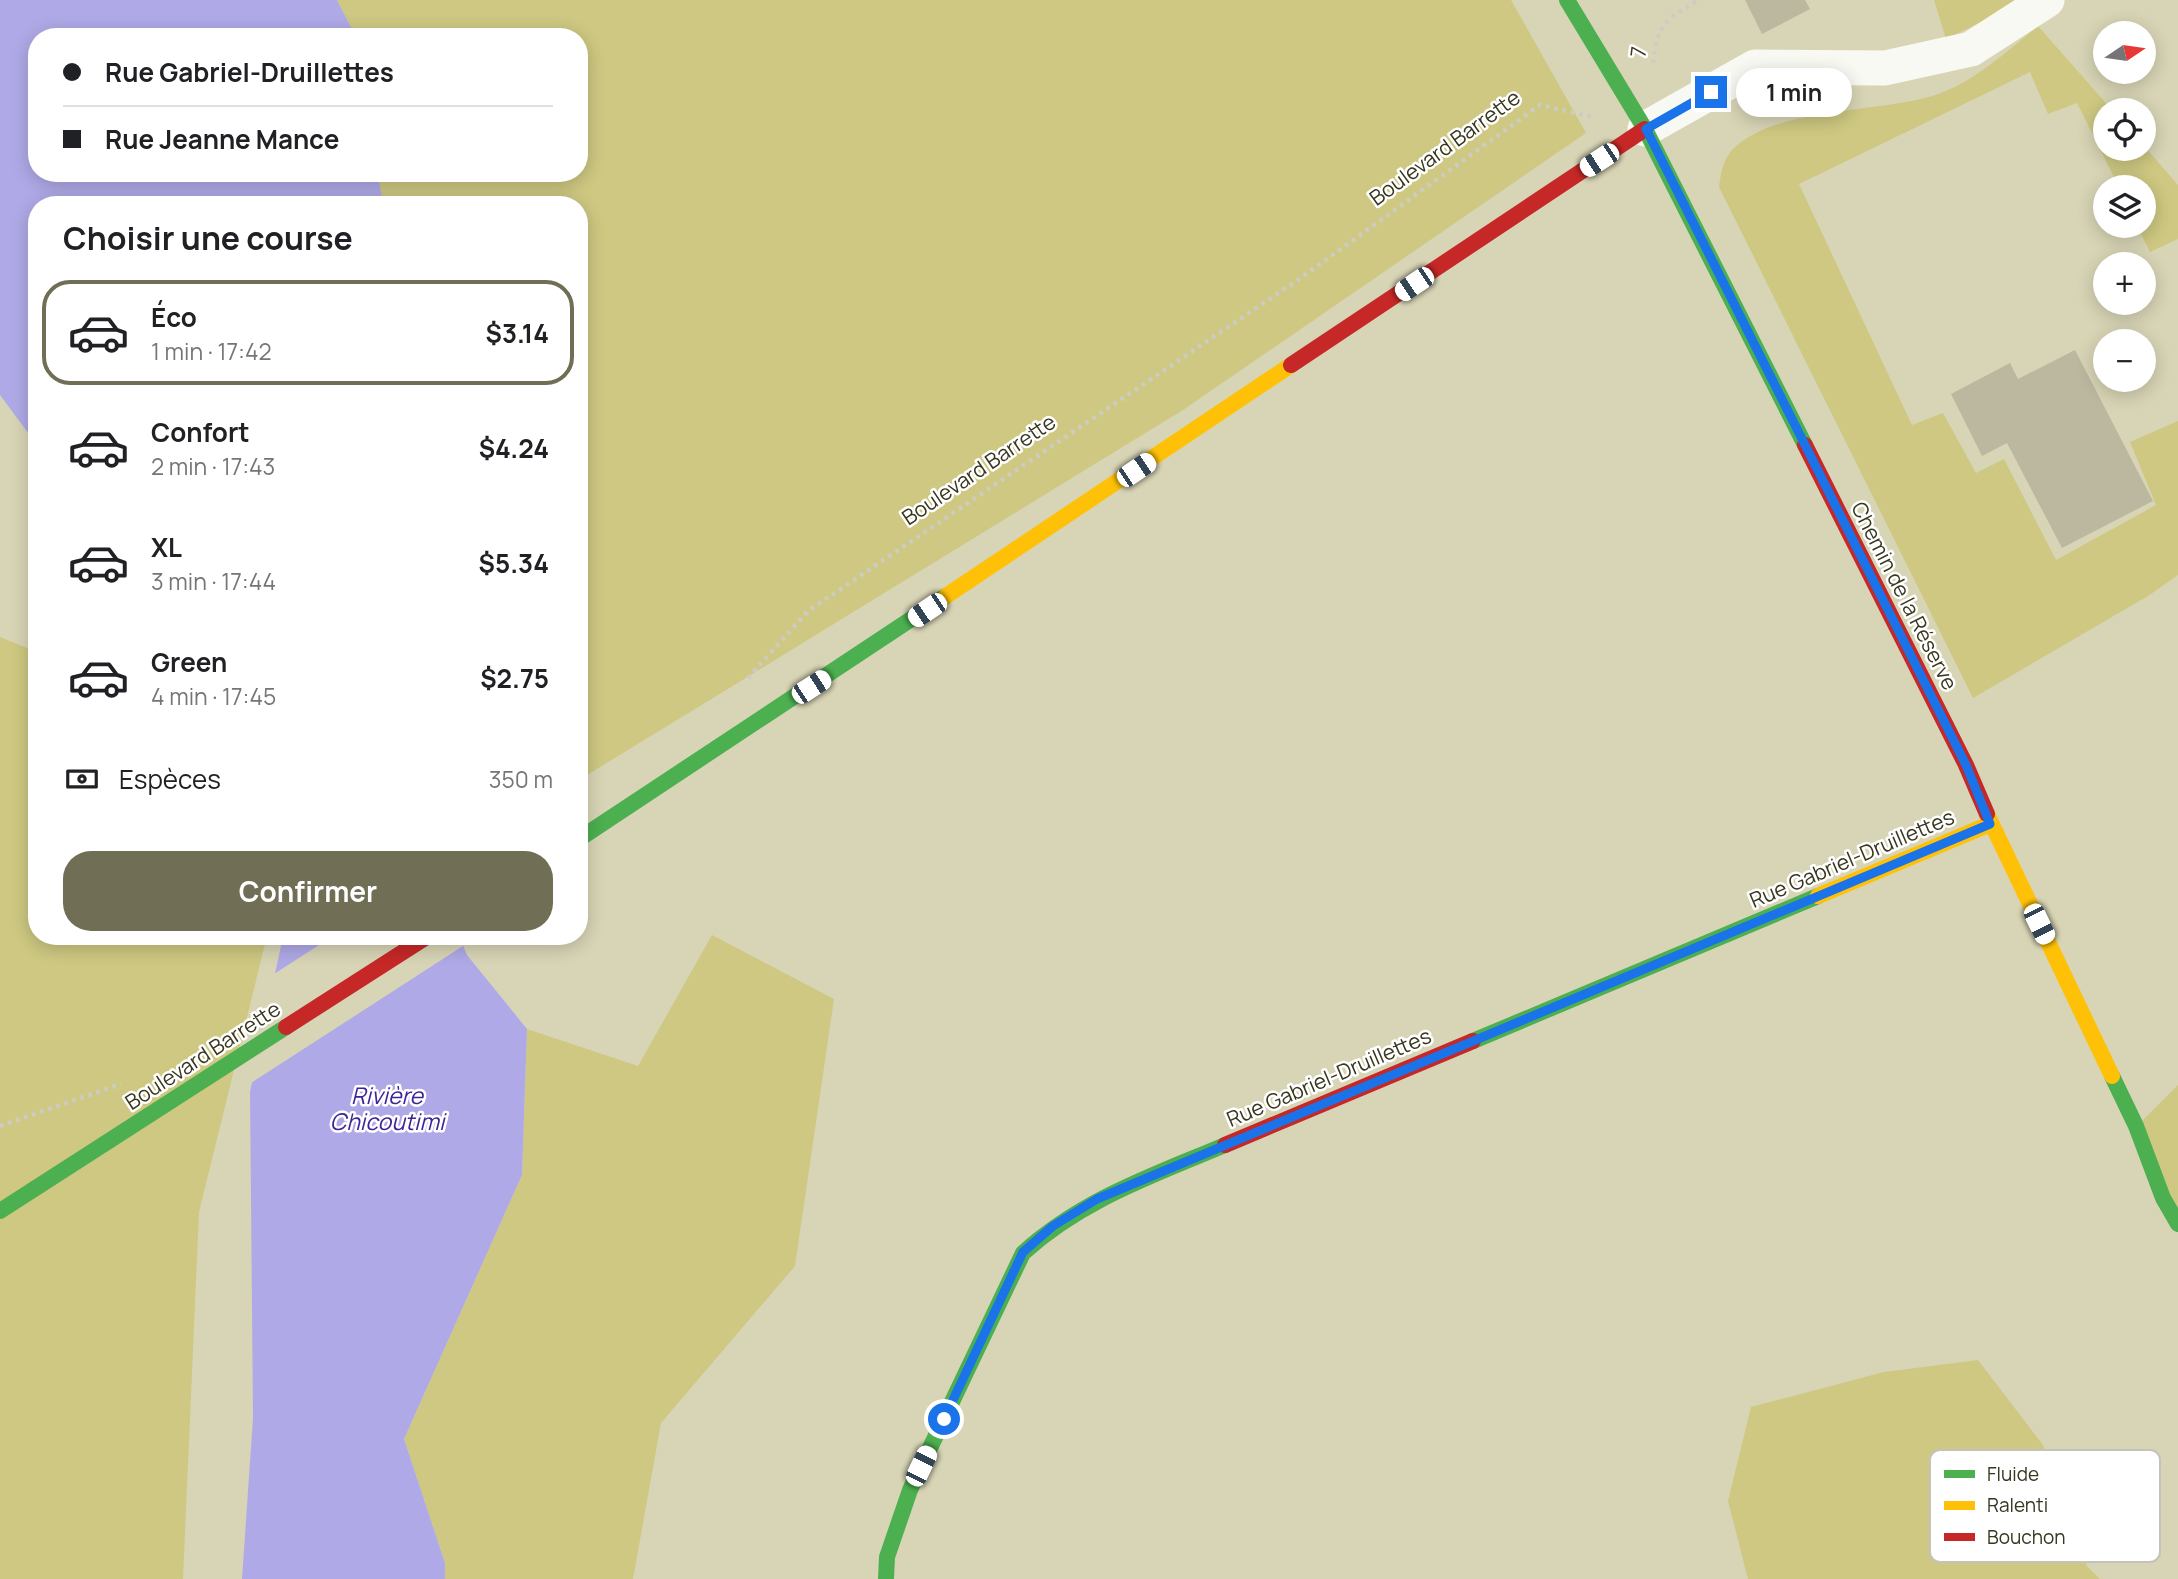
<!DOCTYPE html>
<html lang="fr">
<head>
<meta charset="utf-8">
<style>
	body { margin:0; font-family:Manrope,sans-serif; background:#f6f6f6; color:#202124; height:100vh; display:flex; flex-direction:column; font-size:26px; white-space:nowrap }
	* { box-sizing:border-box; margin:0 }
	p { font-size:23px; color:#757577 }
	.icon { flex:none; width:38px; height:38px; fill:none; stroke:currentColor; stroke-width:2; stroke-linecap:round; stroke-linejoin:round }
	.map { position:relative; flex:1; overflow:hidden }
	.details { position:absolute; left:28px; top:196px; width:560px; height:749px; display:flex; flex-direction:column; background:#fff; border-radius:28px; box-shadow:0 4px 18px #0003 }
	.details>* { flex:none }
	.banner { position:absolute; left:28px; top:28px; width:560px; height:154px; border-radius:28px; box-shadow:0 4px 18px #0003; display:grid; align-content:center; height:154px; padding:0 35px; background:#fff }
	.needle { width:46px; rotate:77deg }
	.buttons { position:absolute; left:2093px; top:21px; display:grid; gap:14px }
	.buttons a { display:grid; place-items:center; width:63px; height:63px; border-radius:50%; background:#fff; box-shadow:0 4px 18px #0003; font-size:35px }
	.end { position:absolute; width:32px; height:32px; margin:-16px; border:9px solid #1a73e8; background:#fff; box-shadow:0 0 0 4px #fff }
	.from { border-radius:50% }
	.bubble { position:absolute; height:49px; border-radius:24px; background:#fff; box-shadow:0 4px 18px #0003; font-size:23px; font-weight:700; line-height:49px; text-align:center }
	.car { position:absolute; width:21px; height:42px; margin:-21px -10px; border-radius:9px; box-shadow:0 0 5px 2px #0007; background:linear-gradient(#fff 24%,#345 0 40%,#fff 0 76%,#345 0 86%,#fff 0) }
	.banner b { display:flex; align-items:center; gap:24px; height:66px; font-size:26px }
	.banner b+b { border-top:2px solid #e0e0e0 }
	.banner i { width:18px; height:18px; background:#202124 }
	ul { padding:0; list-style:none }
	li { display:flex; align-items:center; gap:21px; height:105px; margin:0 14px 10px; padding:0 21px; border:4px solid transparent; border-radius:28px }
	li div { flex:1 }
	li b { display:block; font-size:26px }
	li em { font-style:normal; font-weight:700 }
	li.current { border-color:#706e54 }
	li>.icon { width:63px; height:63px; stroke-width:1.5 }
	h2 { padding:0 35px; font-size:32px; line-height:84px }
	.pay { display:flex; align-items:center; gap:18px; height:77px; padding:0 35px; font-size:26px }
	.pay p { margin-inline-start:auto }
	.primary-button { display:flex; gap:14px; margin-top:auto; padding:14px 35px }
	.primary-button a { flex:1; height:80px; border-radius:28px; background:#706e54; color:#fff; font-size:28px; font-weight:700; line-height:80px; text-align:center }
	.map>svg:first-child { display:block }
</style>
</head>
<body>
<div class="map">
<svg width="2178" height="1579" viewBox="0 0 2178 1579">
	<rect width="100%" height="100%" fill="#d8d5b6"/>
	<!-- green -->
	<path fill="#cec882" d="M337 0H1511L1586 133 1183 410 579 780V205H383L378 173H579V37H356Z
		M1934 0H2026L1946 39Z
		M2038 26 2112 110H2105V149L2144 146 2178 185V239L2150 252 2137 226H2144V187H2119L2077 103 2048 114 2030 72 1799 184 1912 425 1943 413 1976 473 2004 459 2056 560 2156 505 2130 442 2178 421V575L2148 596 1973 698 1719 187C1721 172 1723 159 1734 148 1779 105 1885 114 1941 93 1978 79 2008 50 2038 26Z
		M0 637 37 652V936H267L199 1212 183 1579H0Z
		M712 935 834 999 795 1266 661 1423 633 1579H445V1563L404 1439 522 1175 527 1029 638 1066Z
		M2178 1085V1224L2137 1126Z
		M1978 1360 2043 1445 2087 1566 2100 1579H1748L1728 1501 1751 1407 1884 1372Z"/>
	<!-- water -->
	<path fill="#afaae7" d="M0 0H337L356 37H37V173H378L383 205H37V445L0 395Z
		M283 936H459L467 955 527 1029 522 1175 404 1439 445 1563V1579H242L253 1418 250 1092Z"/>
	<!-- pier -->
	<path fill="#d8d5b6" d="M333 936H462L466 944 248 1085 271 976Z"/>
	<!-- building -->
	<path fill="#bcb79f" d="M1745 0H1805L1810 9 1762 34Z
		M2075 350 2153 501 2062 548 2007 443 1982 456 1951 394 2010 363 2018 379Z"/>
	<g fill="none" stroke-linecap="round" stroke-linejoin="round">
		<!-- path -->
		<path stroke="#cdccc4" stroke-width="4.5" stroke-dasharray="3.5 5" stroke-linecap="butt" d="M1653 63C1658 23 1665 20 1699 0
			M748 678 808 611 1302 277 1540 105 1593 117
			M0 1126 121 1084"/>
		<!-- street -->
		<path stroke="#f9f9f4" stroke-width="35" d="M1645 129 1755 67 1885 68 1971 49 2047 0"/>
		<!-- fast -->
		<path stroke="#4caf50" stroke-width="16" d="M1567 0 1645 129 1805 445
			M579 839 946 596
			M1473 1041 1818 896
			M2112 1076 2136 1126 2163 1198 2178 1224
			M0 1211 286 1027
			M886 1579 887 1557 910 1490 1023 1253C1083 1199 1152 1176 1225 1145"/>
		<!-- slow -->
		<path stroke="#ffc107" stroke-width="16" d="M946 596 1291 365
			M1987 814 2112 1076
			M1818 896 1990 824"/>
		<!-- jam -->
		<path stroke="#c62828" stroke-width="16" d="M1291 365 1645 129
			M1805 445 1966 765 1987 814
			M286 1027 428 936
			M1225 1145 1473 1041"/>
	</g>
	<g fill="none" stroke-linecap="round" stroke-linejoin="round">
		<!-- route -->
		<path stroke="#1a73e8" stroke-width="9" d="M944 1419 1023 1252 1053 1226 1097 1199 1990 824 1966 765 1646 129 1711 92"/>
	</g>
	<g text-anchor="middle" stroke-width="5" stroke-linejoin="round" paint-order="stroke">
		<!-- street labels -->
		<g font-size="21" fill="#38361f" stroke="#fff">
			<text transform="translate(1639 52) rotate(-83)" y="7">7</text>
			<text transform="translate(1445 148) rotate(-36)" y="7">Boulevard Barrette</text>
			<text transform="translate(979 470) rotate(-34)" y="7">Boulevard Barrette</text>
			<text transform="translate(1904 596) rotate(63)" y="7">Chemin de la Réserve</text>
			<text transform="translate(1852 859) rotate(-23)" y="7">Rue Gabriel-Druillettes</text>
			<text transform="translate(203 1056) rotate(-33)" y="7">Boulevard Barrette</text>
			<text transform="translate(1329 1078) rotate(-23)" y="7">Rue Gabriel-Druillettes</text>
		</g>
		<!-- water labels -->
		<g font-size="23" font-style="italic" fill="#3e2597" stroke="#fff">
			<text x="387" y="1104">Rivière<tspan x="387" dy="26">Chicoutimi</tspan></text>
		</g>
	</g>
	<!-- legend -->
	<rect x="1930" y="1450" width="230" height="112" rx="10" fill="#fff" stroke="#c3c3bc" stroke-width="2"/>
	<rect x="1944" y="1470" width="31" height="8" fill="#4caf50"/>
	<rect x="1944" y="1501" width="31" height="9" fill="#ffc107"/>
	<rect x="1944" y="1533" width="31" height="8" fill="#c62828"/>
	<g font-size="19" fill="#38361f">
		<text x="1987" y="1481">Fluide</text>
		<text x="1987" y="1512">Ralenti</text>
		<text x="1987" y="1544">Bouchon</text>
	</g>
</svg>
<div class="buttons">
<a><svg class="needle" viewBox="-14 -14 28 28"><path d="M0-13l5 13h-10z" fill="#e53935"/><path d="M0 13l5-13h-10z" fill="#757577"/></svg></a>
<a><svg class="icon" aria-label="locate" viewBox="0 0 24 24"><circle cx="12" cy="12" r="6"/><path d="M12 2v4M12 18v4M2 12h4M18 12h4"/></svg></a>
<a><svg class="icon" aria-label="layers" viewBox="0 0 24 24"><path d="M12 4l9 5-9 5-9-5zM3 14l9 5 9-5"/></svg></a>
<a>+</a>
<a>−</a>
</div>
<i class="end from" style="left:944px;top:1419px"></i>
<i class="end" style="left:1711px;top:92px"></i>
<div class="bubble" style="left:1736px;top:68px;width:116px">1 min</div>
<i class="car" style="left:1599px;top:160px;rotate:237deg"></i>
<i class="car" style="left:1414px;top:284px;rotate:236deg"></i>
<i class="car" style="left:1136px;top:470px;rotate:56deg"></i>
<i class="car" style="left:927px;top:610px;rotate:236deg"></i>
<i class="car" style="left:811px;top:687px;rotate:57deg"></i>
<i class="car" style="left:2039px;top:924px;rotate:154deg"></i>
<i class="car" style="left:921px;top:1466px;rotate:26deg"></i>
<div class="banner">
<b><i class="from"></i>Rue Gabriel-Druillettes</b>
<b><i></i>Rue Jeanne Mance</b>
</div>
<section class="details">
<h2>Choisir une course</h2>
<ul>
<li class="current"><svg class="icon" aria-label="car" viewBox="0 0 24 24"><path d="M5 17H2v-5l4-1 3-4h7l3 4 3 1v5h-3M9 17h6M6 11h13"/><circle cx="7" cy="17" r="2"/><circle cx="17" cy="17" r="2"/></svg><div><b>Éco</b><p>1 min · 17:42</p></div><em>$3.14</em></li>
<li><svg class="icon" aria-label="car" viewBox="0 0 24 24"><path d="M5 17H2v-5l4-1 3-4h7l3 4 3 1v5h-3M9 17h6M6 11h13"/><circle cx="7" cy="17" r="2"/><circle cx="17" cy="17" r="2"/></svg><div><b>Confort</b><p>2 min · 17:43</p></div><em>$4.24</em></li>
<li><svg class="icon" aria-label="car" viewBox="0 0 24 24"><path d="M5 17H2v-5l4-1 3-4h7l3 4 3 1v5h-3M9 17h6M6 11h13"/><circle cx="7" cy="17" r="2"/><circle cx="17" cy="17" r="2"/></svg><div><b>XL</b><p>3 min · 17:44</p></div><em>$5.34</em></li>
<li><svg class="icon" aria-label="car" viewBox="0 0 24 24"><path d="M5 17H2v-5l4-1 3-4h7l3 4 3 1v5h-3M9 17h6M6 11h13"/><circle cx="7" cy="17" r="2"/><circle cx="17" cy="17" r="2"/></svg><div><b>Green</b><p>4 min · 17:45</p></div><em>$2.75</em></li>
</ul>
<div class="pay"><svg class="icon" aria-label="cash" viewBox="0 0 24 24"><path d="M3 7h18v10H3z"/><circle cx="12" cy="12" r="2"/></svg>Espèces<p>350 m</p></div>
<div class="primary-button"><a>Confirmer</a></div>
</section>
</div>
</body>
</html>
